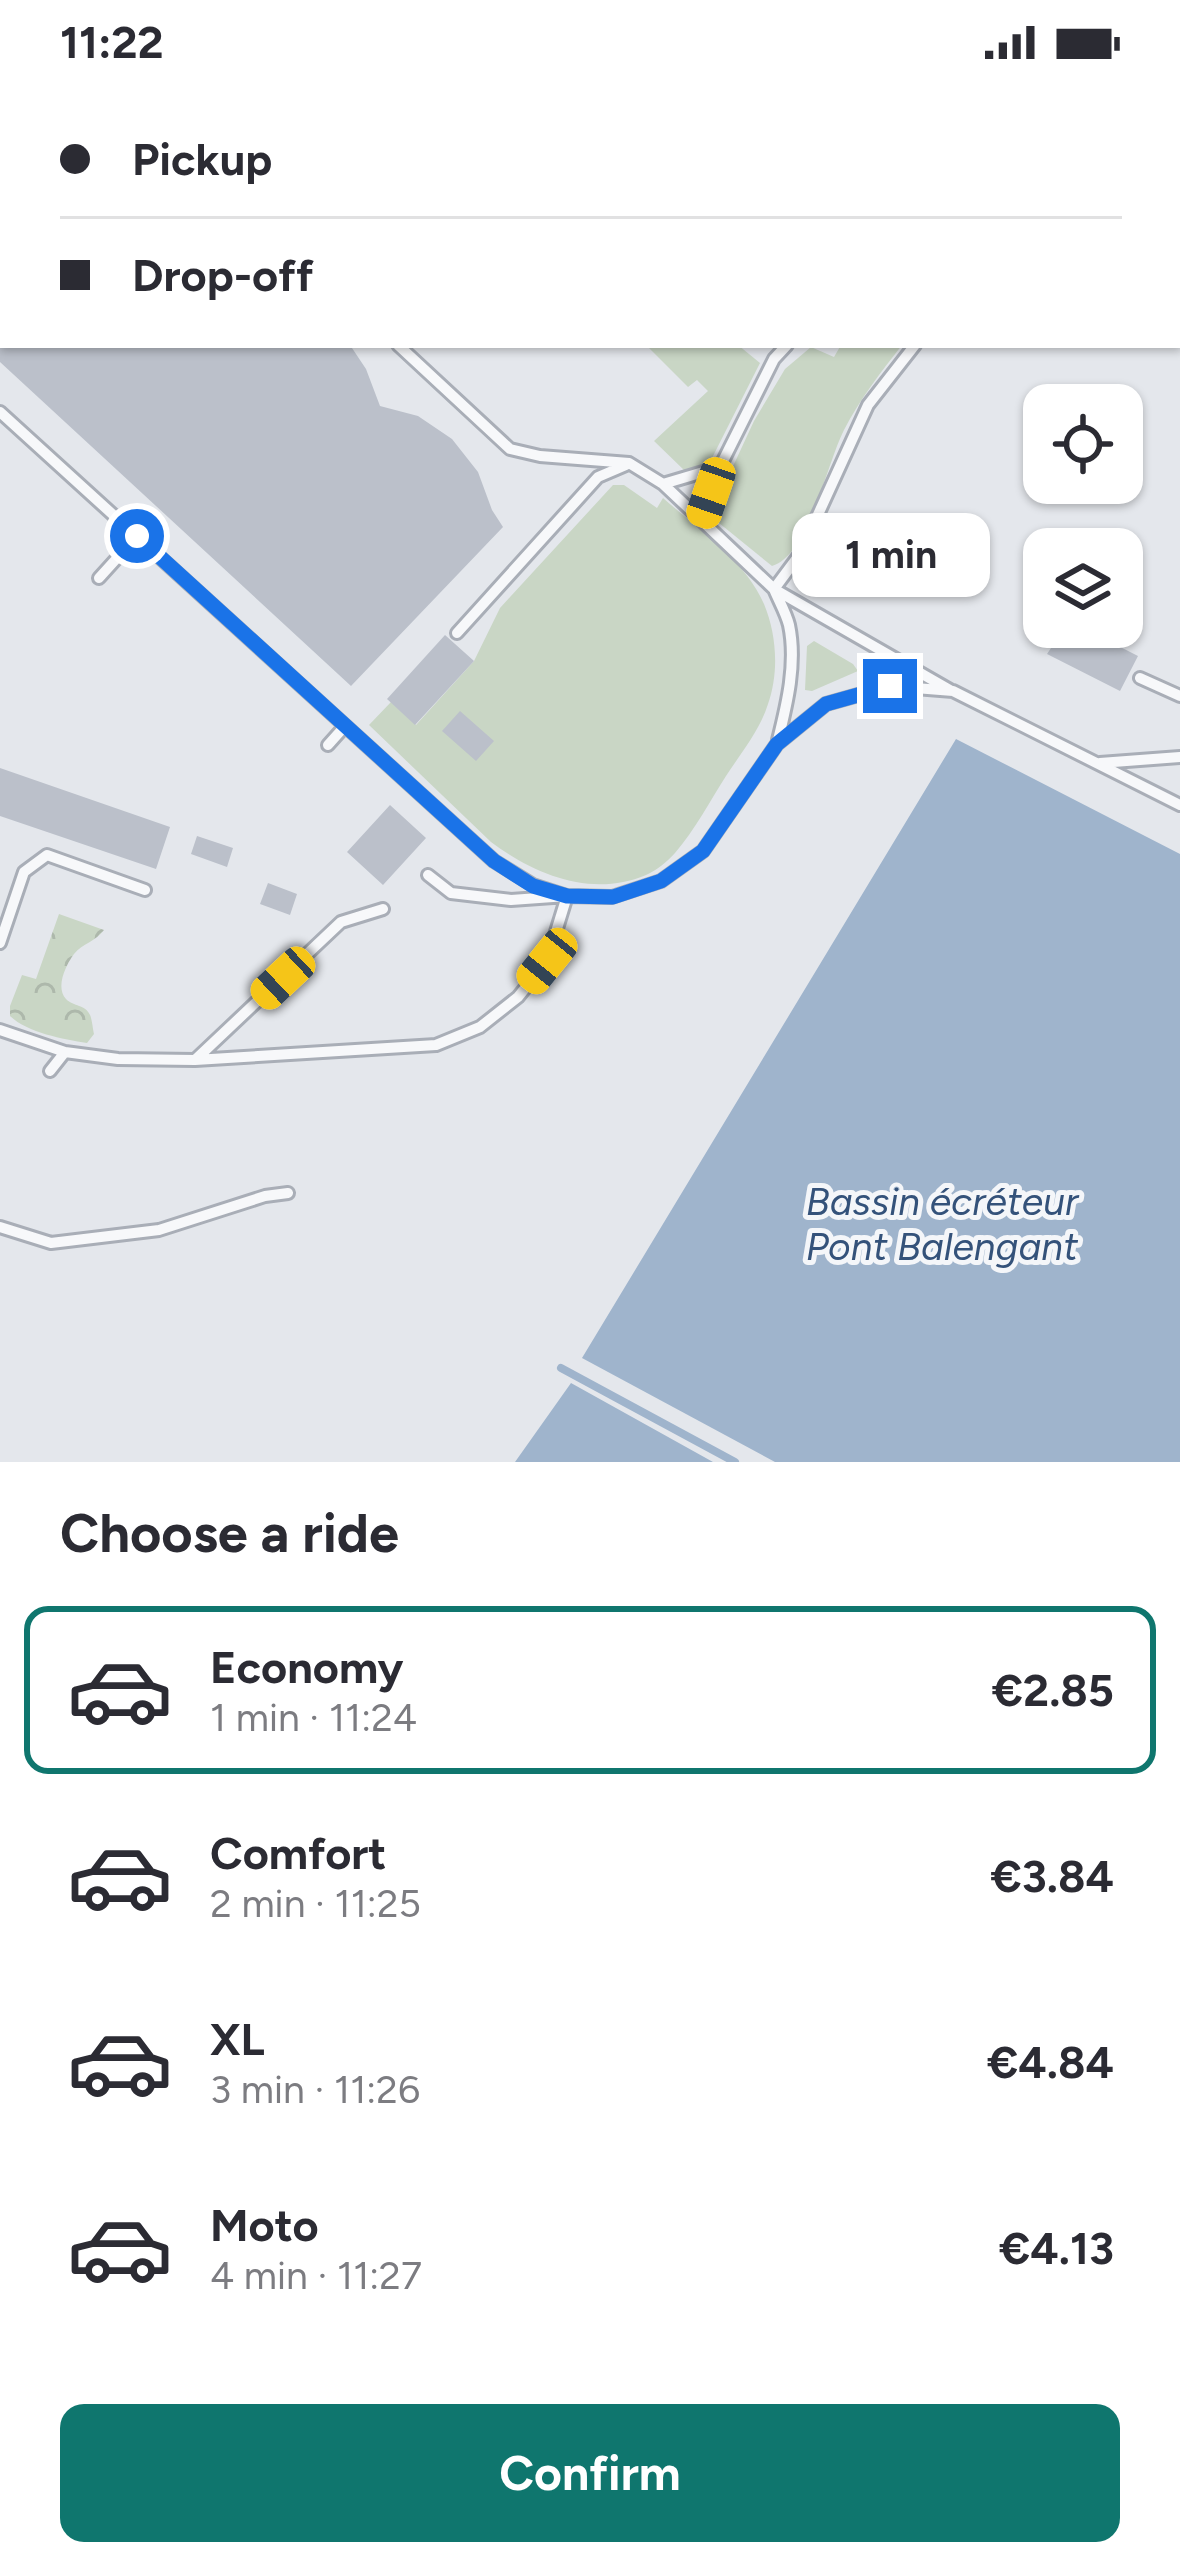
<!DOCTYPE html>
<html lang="en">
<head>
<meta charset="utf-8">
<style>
	body { margin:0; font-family:Figtree,sans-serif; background:#f2f2f3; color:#2b2b33; height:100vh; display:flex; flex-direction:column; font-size:45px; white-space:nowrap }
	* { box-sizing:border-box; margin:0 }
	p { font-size:39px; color:#7c7c81 }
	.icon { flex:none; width:66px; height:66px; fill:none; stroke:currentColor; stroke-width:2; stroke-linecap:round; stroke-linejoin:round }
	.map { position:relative; height:1378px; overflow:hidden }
	.side { display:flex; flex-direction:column; background:#fff; flex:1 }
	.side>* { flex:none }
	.banner { position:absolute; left:0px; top:0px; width:1182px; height:264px; box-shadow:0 3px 9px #0004; display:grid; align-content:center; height:264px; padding:0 60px; background:#fff }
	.controls { position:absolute; left:1023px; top:300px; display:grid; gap:24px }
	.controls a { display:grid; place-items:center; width:120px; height:120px; border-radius:24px; background:#fff; box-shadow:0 3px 9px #0004; font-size:60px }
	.end { position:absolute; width:54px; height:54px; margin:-27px; border:15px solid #1a73e8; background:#fff; box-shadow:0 0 0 6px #fff }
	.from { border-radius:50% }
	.bubble { position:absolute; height:84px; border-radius:24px; background:#fff; box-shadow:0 3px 9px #0004; font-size:39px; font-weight:700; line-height:84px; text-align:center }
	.car { position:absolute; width:36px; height:72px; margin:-36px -18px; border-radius:15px; box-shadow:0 0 9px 3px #0007; background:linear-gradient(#f5c518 24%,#345 0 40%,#f5c518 0 76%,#345 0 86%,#f5c518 0) }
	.banner b { display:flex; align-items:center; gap:42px; height:114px; font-size:45px }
	.banner b+b { border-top:3px solid #e1e1e2 }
	.banner i { width:30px; height:30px; background:#2b2b33 }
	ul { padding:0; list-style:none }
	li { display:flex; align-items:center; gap:36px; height:168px; margin:0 24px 18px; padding:0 36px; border:6px solid transparent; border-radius:24px }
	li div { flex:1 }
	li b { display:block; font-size:45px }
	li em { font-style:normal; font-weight:700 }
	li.on { border-color:#0f766e }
	li>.icon { width:108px; height:108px; stroke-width:1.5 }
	h2 { padding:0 60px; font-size:54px; line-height:144px }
	.button { display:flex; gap:24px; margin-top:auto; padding:24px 60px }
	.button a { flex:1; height:138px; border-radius:24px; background:#0f766e; color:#fff; font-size:48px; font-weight:700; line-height:138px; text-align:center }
	.status { display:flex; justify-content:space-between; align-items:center; height:84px; padding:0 60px; background:#fff; direction:ltr }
	.status svg { height:33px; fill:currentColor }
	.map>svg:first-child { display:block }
</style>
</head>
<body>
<div class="status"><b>11:22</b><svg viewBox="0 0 49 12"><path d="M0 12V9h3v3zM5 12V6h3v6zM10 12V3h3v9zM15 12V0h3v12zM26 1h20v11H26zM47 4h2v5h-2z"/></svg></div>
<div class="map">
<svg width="1180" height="1378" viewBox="0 0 1180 1378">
	<defs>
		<pattern id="forest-crowns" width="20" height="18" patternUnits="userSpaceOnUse" patternTransform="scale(3)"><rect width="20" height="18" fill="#c9d6c5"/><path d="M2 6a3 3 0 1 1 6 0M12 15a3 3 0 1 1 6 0" fill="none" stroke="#adb8ab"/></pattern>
	</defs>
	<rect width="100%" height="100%" fill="#e4e7ec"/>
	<!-- green -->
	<path fill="#c9d6c5" d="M646 261H738L760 279 709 380 685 387 654 357 708 307 697 296 688 303Z
		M841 261H902C881 288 860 315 844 346 827 379 808 472 772 482L719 439 716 419 754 337 785 285 811 263 834 273Z
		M613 401H624L657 424 663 414C698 445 745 476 764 520 777 551 779 589 768 620 760 646 741 669 726 692 710 717 695 746 675 769 667 778 657 786 646 791 592 814 535 791 491 758L369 641 391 618 416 641 474 577 500 524Z
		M814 557 853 580 858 587 812 607 805 606 807 562Z"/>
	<!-- forest -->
	<path fill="url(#forest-crowns)" d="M59 830 104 846C95 858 83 859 74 870 66 881 55 903 66 915 74 923 85 920 90 931 92 935 93 946 94 950L87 959C63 955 28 949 10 932V922L22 891 36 895Z"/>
	<!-- water -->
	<path fill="#9fb4cc" d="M956 655 1180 770V1378H775L582 1274Z
		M571 1299 713 1378H515Z"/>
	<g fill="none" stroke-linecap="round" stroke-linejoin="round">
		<!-- stream -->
		<path stroke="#9fb4cc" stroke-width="8" d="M561 1284 735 1378"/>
		<!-- taxiway -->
		<path stroke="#b0b6c1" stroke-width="69" d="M209 0 213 3
			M265 0 291 2 301 0
			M538 0 543 3
			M613 3 614 0
			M669 3 670 0"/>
	</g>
	<!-- building -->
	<path fill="#bbc0ca" d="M0 261H350L366 285 380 322 418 332 452 355 478 388 492 426 503 443 351 602 0 278Z
		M1044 522V543H1081L1138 572 1120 607 1047 570 1051 564 1029 553Z
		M445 551 474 577 415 641 387 615Z
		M460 627 494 657 476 677 442 647Z
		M0 684 170 743 156 785 0 732Z
		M390 721 426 754 383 801 347 768Z
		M197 752 233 764 227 783 191 770Z
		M268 799 297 810 290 831 260 820Z"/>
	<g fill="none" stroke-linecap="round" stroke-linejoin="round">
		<defs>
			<path id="lane" d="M115 0 119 3
				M1114 3 1116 0
				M398 261 510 365 540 372 629 379 663 400 774 505 950 606
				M0 328 494 777 533 801 567 812 612 813 661 797 703 767 777 660 826 620 890 602 953 607 1180 721
				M663 400 720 383
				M702 435 720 383 774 275 787 261
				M99 494 137 452
				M457 549 598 393 626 381
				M1140 594 1180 612
				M778 656C787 620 797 579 789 541 786 529 779 517 774 505L800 470 868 321 915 261
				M328 661 345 642
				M1100 679 1180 673
				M0 859 24 788 47 771 145 806
				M0 946 65 968 50 987
				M65 968 118 975 195 976 436 961 480 943 518 913 547 877 567 812 511 816 451 809 428 791
				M195 976 341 838 383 825
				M0 1143 51 1159 159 1146 265 1112 288 1109"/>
		</defs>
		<!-- lane casing -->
		<use href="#lane" stroke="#a9aeb7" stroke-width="16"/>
		<!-- lane -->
		<use href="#lane" stroke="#f7f8fa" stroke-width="10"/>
	</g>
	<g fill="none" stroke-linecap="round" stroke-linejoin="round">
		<!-- route -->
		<path stroke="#1a73e8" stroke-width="15" d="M137 452 494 777 533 802 567 812 613 813 661 797 703 767 777 660 826 620 890 602"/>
	</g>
	<g text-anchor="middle" stroke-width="10" stroke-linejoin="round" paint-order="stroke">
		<!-- water labels -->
		<g font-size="39" font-style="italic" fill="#34527a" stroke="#f4f6f9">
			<text x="942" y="1131">Bassin écréteur<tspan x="942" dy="45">Pont Balengant</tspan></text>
		</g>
	</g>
</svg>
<div class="controls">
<a><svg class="icon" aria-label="locate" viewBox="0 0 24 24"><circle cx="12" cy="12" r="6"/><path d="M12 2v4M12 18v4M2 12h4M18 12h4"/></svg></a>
<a><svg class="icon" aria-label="layers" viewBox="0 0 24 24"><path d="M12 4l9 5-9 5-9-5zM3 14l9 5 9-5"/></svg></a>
</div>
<i class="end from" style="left:137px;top:452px"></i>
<i class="end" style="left:890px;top:602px"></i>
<div class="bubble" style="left:792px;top:429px;width:198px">1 min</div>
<i class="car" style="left:711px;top:409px;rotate:199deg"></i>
<i class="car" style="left:547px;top:877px;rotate:219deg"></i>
<i class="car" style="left:283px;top:894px;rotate:227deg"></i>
<div class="banner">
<b><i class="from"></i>Pickup</b>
<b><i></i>Drop-off</b>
</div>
</div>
<section class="side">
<h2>Choose a ride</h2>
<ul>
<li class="on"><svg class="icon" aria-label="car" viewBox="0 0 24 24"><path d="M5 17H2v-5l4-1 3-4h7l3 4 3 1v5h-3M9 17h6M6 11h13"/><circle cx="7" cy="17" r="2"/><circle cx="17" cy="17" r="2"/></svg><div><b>Economy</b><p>1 min · 11:24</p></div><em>€2.85</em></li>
<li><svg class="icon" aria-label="car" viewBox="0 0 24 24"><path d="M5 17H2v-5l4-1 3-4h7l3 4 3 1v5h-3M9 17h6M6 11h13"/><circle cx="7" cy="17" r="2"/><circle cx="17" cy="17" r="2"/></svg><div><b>Comfort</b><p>2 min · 11:25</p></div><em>€3.84</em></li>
<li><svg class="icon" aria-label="car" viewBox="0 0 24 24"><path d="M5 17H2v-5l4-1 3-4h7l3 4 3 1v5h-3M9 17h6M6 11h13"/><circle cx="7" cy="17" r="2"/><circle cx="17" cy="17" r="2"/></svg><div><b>XL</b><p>3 min · 11:26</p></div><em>€4.84</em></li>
<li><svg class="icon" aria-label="car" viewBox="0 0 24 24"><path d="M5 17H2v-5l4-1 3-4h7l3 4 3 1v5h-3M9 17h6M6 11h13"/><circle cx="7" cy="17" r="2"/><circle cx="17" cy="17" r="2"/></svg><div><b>Moto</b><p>4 min · 11:27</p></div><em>€4.13</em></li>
</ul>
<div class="button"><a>Confirm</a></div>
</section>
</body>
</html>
